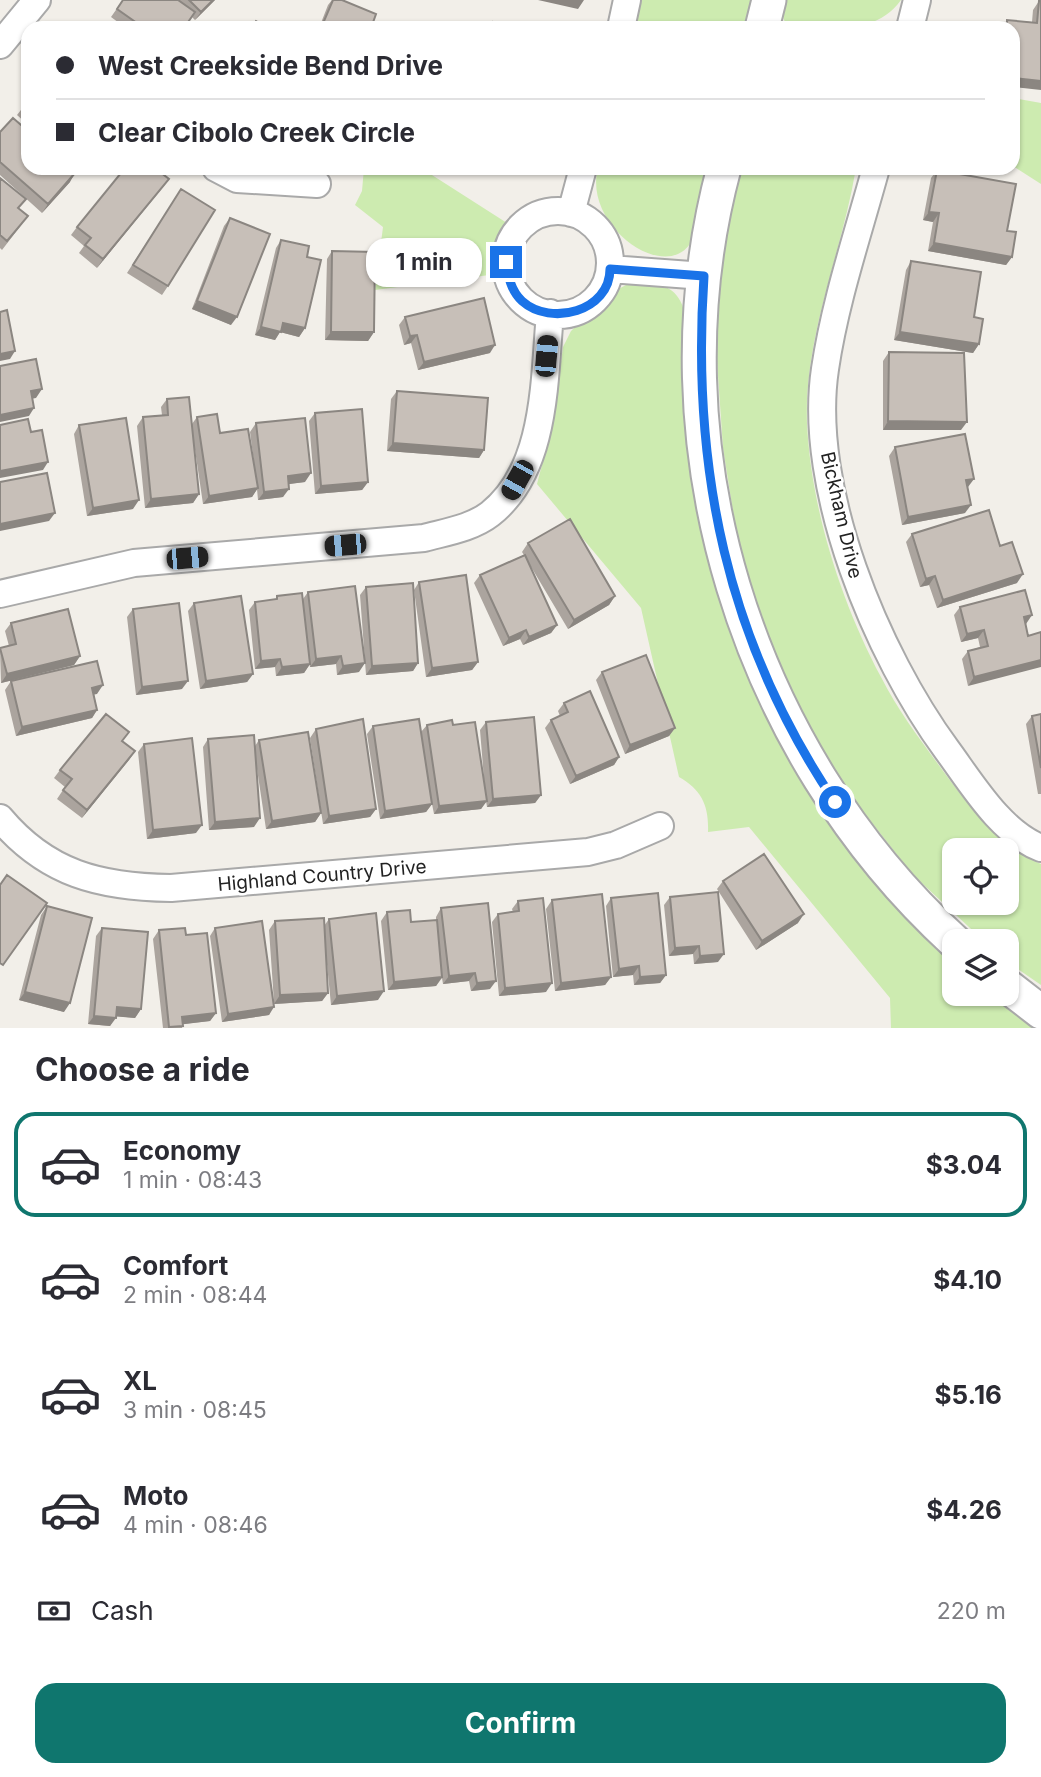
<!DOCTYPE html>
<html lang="en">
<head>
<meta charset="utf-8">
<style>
	body { margin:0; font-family:Inter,sans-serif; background:#f7f7f7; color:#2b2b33; height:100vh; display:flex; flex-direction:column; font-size:26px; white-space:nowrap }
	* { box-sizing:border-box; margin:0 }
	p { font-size:23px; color:#7c7c81 }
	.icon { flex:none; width:38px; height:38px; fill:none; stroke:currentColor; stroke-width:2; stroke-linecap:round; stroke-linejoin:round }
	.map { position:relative; height:1028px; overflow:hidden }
	.details { display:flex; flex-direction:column; background:#fff; flex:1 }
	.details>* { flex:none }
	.hud { position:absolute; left:21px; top:21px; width:999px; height:154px; border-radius:21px; box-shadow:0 2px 5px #0004; display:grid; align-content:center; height:154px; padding:0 35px; background:#fff }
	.tools { position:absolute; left:942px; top:838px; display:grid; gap:14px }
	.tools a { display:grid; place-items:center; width:77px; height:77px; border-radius:14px; background:#fff; box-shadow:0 2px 5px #0004; font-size:35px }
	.end { position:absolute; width:32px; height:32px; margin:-16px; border:9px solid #1a73e8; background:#fff; box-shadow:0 0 0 4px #fff }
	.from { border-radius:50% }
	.bubble { position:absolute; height:49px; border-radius:21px; background:#fff; box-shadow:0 2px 5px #0004; font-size:23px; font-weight:700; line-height:49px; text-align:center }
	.car { position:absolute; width:21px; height:42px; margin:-21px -10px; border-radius:9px; box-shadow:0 0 5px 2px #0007; background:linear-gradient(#222 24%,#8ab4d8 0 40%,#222 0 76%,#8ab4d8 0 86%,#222 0) }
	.hud b { display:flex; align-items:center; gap:24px; height:66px; font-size:26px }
	.hud b+b { border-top:2px solid #e1e1e2 }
	.hud i { width:18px; height:18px; background:#2b2b33 }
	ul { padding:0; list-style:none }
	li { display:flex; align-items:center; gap:21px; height:105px; margin:0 14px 10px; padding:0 21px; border:4px solid transparent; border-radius:21px }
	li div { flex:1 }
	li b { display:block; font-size:26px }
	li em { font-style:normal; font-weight:700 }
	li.current { border-color:#0f766e }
	li>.icon { width:63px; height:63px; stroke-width:1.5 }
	h2 { padding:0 35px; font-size:32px; line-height:84px }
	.pay { display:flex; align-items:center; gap:18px; height:77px; padding:0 35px; font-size:26px }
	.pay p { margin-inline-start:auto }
	.primary-button { display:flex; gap:14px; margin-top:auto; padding:14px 35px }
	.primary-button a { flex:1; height:80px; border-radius:21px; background:#0f766e; color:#fff; font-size:28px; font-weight:700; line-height:80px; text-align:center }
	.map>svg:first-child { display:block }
</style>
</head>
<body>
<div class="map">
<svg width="1041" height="1028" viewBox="0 0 1041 1028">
	<rect width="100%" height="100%" fill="#f2efe9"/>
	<!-- grass -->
	<path fill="#cdebb0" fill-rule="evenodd" d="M641 0H751L743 28H634Z
		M784 0H901C874 37 828 28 787 28L782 14Z
		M1013 98 1041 103V184L1013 166Z
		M364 168H421L507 223C494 239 494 255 497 274L375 290 383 227 355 205 362 191Z
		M598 168H706C702 187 700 222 694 237 671 289 582 227 598 168Z
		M739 168H856C842 253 804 336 807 423 811 509 841 602 881 677 899 713 925 746 949 779 975 813 1000 847 1041 864V985L1006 961V942L984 941 912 874 840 782 783 679 742 569 723 448 715 332 726 218ZM954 850H1006V903H954Z
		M641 283C665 284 678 288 685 313L684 397 694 490 705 544 737 647 778 738 809 791 915 923 954 960V994H994L1039 1028H891L890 998 749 827 708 832C709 806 702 790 679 777L641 608 537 484 553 423 563 347 571 331 611 293 626 285Z"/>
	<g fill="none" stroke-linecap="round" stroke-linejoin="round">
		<defs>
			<path id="minor" d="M621 28 627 0
				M910 28 917 0
				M0 45 37 0
				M216 168 237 179 317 184
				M876 168C858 234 835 301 825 369 807 488 877 655 947 750 972 784 1001 833 1041 848
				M506 263a52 52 0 1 1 104 0a52 52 0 1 1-104 0Z
				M571 213 583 168
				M610 269 704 276
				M0 594 134 563 424 538C446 532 472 528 490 514 547 469 544 379 550 313
				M0 818C47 874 100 887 171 888L588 852 616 845 660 826"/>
			<path id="tertiary" d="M762 28 769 0
				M724 168C650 443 746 751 955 942
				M1006 985 1041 1012"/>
		</defs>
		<!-- minor casing -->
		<use href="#minor" stroke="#a9a9a9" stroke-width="30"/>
		<!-- tertiary casing -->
		<use href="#tertiary" stroke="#a9a9a9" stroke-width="37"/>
		<!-- minor -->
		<use href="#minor" stroke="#fff" stroke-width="26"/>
		<!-- tertiary -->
		<use href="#tertiary" stroke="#fff" stroke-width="33"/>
	</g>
	<!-- wall -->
	<path fill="#aba49e" d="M123 0H215L195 20 192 17 184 28H126L111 17Z
		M332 0H342L371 28H319L328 5Z
		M1039 1 1041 90 1013 28H1002L1007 20 1032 22 1033 10Z
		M28 101V125L17 115Z
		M0 132 70 182 42 213 0 175Z
		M937 170 1007 231 1012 257 1006 265 928 251 933 222 923 220 931 178Z
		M0 178 19 209 22 224 2 250 0 248Z
		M169 179 97 268 79 253 84 246 71 235 77 227Z
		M181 189 168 286 162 295 127 273Z
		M230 218 231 325 192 309 224 226Z
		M281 240 307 257 305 328 299 337 280 332 275 340 255 335 276 248Z
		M332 251 374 332 368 341 325 340 327 259Z
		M911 261 974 317 979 344 973 353 894 340 906 270Z
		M405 317 490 353 418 370 411 343 404 345 399 325Z
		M889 352 961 430H883V361Z
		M397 391 484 450 479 458 387 451 391 399Z
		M167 399 192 424 197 417 220 433 255 470 250 432 256 423 305 482 288 484 283 497 258 500 257 489 252 497 203 504 194 443 199 494 193 503 145 508 137 426 143 417 162 415 161 407Z
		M315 413 368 482 362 490 315 494 309 421Z
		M79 425 133 509 87 516 74 434Z
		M895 447 968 487 965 513 902 525 889 456Z
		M912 534 1000 546 1017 583 937 608 929 585 920 587 906 542Z
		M528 543 615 596 609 605 568 629 527 560 557 625 551 633 523 645 520 639 503 646 474 583 480 575 524 555 522 552Z
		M419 582 478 662 472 670 426 677 414 590Z
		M366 587 418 663 413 671 366 675 360 595Z
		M308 592 359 672 337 675 336 664 310 667 308 651 310 664 304 673 276 676 275 667 255 669 249 610 255 602 275 600 277 596 303 599Z
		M194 603 253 674 247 682 200 689 188 611Z
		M960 607 1032 615 968 686 962 659 968 651 980 647 978 638 961 642 954 615Z
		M133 609 182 689 136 695 127 617Z
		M11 623 80 656 74 665 1 683 0 649 9 646 5 631Z
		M602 672 675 728 669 736 625 754 596 680Z
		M11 681 97 694H94L97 710 92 718 16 736 5 690Z
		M564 703 619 757 614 765 570 784 545 728 551 720 560 716 558 711Z
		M1041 714V794H1038L1026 724 1032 716Z
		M486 722 541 795 535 803 487 807 486 801 481 809 434 814 432 804 426 812 380 819 367 734 373 726 421 732 427 725H453L485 791 480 730Z
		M316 729 376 809 370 817 323 824 310 738Z
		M208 739 255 746 259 740 321 813 315 822 266 829 257 769 254 827 209 830 203 747Z
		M122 741 135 751 82 818 57 799 65 787 54 778 60 770Z
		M144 744 196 833 147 839 138 752Z
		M723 881 798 923 756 950 717 889Z
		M670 897 718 962 694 964 693 954 669 956 664 905Z
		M611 898 666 975 660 983 634 985 633 975 613 977 606 906Z
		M552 900 611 977 605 985 555 991 546 909Z
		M518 901 546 992 499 996 492 922 498 914 513 912 512 909Z
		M47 906 64 1012 19 1000 41 915Z
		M441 908 490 989 471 991 469 981 443 984 442 978 436 986 388 990 381 921 387 912 411 922 436 920V917Z
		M329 919 378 1000 331 1005 326 954 328 993 322 1001 274 1004 269 1015 222 1022 210 936 215 928 274 1002 269 930 275 921 324 926Z
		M102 928 141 1009 135 1018 116 1016 110 1026 88 1024 96 936Z
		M159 930 186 935 216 1013 210 1021 183 1024 182 1028H163L153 939Z"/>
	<!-- shaded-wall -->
	<path fill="#8b8681" d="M213 0H215L195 20 201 12Z
		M538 0H584L578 9Z
		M1013 78 1041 81V90L1013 87Z
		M75 173 70 182 42 213 48 204Z
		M169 179 163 187 97 268 103 259Z
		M929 212 939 213 933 222 923 220Z
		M934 243 1012 257 1006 265 928 251Z
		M197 301 237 317 231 325 192 309Z
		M283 323 305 328 299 337 280 332 275 340 255 335 261 327Z
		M331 332H374L368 341 325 340Z
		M900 332 979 344 973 353 894 340Z
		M417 335 411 343 404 345 410 336Z
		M495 345 490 353 418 370 424 362Z
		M15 351 10 359 0 361V354Z
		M42 389 36 398 25 400 31 391Z
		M34 408 29 416 0 422V415Z
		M888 421 967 422 961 430H883Z
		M393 443 484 450 479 458 387 451Z
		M48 462 43 470 0 478V471Z
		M311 473 305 482 282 485 288 476Z
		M974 479 968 487 966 480Z
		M368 482 362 490 315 494 321 486Z
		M258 488 252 497 203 504 209 496Z
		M289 489 283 497 258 500 264 492Z
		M199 494 193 503 145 508 151 499Z
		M139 500 133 509 87 516 93 508Z
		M971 505 965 513 902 525 908 517Z
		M55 513 49 521 0 531V524Z
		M1023 574 1017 583 937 608 943 600Z
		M935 576 929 585 920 587 926 579Z
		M615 596 609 605 568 629 574 620Z
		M1032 615 1026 624 1024 617Z
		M557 625 551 633 523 645 529 637Z
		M526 630 520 639 503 646 509 638Z
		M984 630 978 638 961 642 967 634Z
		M80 656 74 665 1 683 7 674Z
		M341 656 336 664 310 667 316 659Z
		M280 659 275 667 255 669 261 661Z
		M1041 660V667L968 686 974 677Z
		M478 662 472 670 426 677 432 668Z
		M365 663 359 672 337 675 343 666Z
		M418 663 413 671 366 675 372 666Z
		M310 664 304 673 276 676 282 667Z
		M253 674 247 682 200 689 206 681Z
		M188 681 182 689 136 695 142 687Z
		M103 685 97 694 87 696 92 688Z
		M97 710 92 718 16 736 22 727Z
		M675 728 669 736 625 754 630 745Z
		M135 751 129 760 82 818 87 810Z
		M619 757 614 765 570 784 576 776Z
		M541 795 535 803 487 807 493 799Z
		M487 801 481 809 434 814 439 806Z
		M432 804 426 812 380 819 385 811Z
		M376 809 370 817 323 824 329 816Z
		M321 813 315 822 266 829 272 821Z
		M260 818 254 827 209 830 215 822Z
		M202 825 196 833 147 839 153 830Z
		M804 914 798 923 756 950 762 941Z
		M699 946 693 954 669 956 675 948Z
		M724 954 718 962 694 964 700 956Z
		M639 966 633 975 613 977 619 969Z
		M475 973 469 981 443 984 449 976Z
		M666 975 660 983 634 985 640 977Z
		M442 977 436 986 388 990 394 982Z
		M611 977 605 985 555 991 561 983Z
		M496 981 490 989 471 991 477 983Z
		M552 983 546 992 499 996 505 988Z
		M384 991 378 1000 331 1005 337 996Z
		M25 992 70 1003 64 1012 19 1000Z
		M328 993 322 1001 274 1004 280 995Z
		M117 1007 141 1009 135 1018 111 1016Z
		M274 1007 269 1015 222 1022 228 1014Z
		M216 1013 210 1021 177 1025 182 1017Z
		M94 1016 116 1018 110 1026 88 1024Z"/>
	<!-- building -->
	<path fill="#c7bfb8" stroke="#8b8681" stroke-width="2" d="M123 0H178L195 12 184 28H144L117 9Z
		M189 0H213L201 12Z
		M333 0H342L376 14 371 28H321Z
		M1039 1H1041V81L1013 78V28H1007V20L1037 23Z
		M256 21 268 28H251Z
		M493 22 521 28H492Z
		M390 23 404 28H388Z
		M28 101V111L23 106Z
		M13 118 28 131V168H69L75 173 48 204 0 162V132Z
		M125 168H155L169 179 103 259 85 245 91 238 77 227Z
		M937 170 1016 184 1007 231 1016 232 1012 257 934 243 939 213 929 212Z
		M0 178 26 199 18 208 28 216 7 241 0 235Z
		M181 189 215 210 168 286 133 265Z
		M230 218 270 234 237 317 197 301Z
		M281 240 309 246 307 257 321 260 305 328 283 323 281 332 261 327Z
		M332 251 375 252 374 332H331Z
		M911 261 981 272 974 317 983 319 979 344 900 332Z
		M484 298 495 345 424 362 417 335 410 336 405 317Z
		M7 310 15 351 0 354V312Z
		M889 352 964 353 967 422 888 421Z
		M36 359 42 389 31 391 34 408 0 415V366Z
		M397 391 488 398 484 450 393 443Z
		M189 397 199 494 151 499 143 417 168 415 167 399Z
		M362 409 368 482 321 486 315 413Z
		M217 414 220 433 248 429 258 488 209 496 197 417Z
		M126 418 139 500 93 508 79 425Z
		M305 418 311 473 288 476 289 489 264 492 256 423Z
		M28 419 31 432 42 430 48 462 0 471V425Z
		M965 434 974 479 966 480 971 505 908 517 895 447Z
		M47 473 55 513 0 524V482Z
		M989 510 1000 546 1012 542 1023 574 943 600 935 576 926 579 912 534Z
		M570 519 615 596 574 620 528 543Z
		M525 555 557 625 529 637 526 630 509 638 480 575Z
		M466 575 478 662 432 668 419 582Z
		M413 583 418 663 372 666 366 587Z
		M355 586 365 663 343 666 341 656 316 659 308 592Z
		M1025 590 1032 615 1024 617 1028 636 1041 632V660L974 677 968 651 988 646 984 630 967 634 960 607Z
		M302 593 310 664 282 667 280 659 261 661 255 602 277 599V596Z
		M241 596 253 674 206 681 194 603Z
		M179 603 188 681 142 687 133 609Z
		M68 609 80 656 7 674 0 648 16 644 11 623Z
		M646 655 675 728 630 745 602 672Z
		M97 661 103 685 92 688 97 710 22 727 11 681Z
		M590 691 619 757 576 776 551 720 568 712 564 703Z
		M106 714 129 732 122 741 135 751 87 810 63 790 72 779 60 770Z
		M1041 714V768L1032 716Z
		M534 717 541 795 493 799 486 722Z
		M363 719 376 809 329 816 316 729Z
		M419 719 432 804 385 811 373 726Z
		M452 720 453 725 475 722 487 801 439 806 427 725Z
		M308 732 321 813 272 821 259 740Z
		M254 735 260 818 215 822 208 739Z
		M192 738 202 825 153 830 144 744Z
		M764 854 804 914 762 941 723 881Z
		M7 875 47 903 3 965 0 963V885Z
		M718 892 724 954 700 956 699 946 675 948 670 897Z
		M658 893 666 975 640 977 639 966 619 969 611 898Z
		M602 894 611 977 561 983 552 900Z
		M543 898 552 983 505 988 498 914 519 911 518 901Z
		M488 903 496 981 477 983 475 973 449 976 441 908Z
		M47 906 92 918 70 1003 25 992Z
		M410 910 411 922 437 920 442 977 394 982 387 912Z
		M376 913 384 991 337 996 329 919Z
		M324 918 328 993 280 995 275 921Z
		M262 921 274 1007 228 1014 215 928Z
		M102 928 148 932 141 1009 117 1007 116 1018 94 1016Z
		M185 928 186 935 207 933 216 1013 182 1017 183 1026 169 1027 159 930Z"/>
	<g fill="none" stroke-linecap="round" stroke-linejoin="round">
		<!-- route -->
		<path stroke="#1a73e8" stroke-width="9" d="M506 262C508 276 511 291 522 301 551 327 610 311 610 269L704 276C691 468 727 642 835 802"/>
	</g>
	<g text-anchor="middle" stroke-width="5" stroke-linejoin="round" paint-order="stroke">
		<!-- street labels -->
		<g font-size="19" fill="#222" stroke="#fff">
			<text transform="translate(842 515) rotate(77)" y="7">Bickham Drive</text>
			<text transform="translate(322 875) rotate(-5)" y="7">Highland Country Drive</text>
		</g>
	</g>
</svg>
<div class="tools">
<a><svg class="icon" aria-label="locate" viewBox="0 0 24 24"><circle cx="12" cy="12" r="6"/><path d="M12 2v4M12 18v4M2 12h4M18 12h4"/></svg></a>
<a><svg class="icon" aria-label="layers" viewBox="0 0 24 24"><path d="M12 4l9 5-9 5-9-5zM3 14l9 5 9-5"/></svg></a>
</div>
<i class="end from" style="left:835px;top:802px"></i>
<i class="end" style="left:506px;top:262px"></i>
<div class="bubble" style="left:366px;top:238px;width:116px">1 min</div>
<i class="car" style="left:546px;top:356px;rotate:5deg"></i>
<i class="car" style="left:517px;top:480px;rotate:209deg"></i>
<i class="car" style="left:345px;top:545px;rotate:265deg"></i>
<i class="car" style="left:187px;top:558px;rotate:85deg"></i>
<div class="hud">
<b><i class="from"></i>West Creekside Bend Drive</b>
<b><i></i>Clear Cibolo Creek Circle</b>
</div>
</div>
<section class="details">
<h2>Choose a ride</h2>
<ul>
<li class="current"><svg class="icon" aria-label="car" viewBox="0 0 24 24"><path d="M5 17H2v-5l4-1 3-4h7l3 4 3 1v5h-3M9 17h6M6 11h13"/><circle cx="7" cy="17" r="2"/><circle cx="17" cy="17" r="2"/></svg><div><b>Economy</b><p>1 min · 08:43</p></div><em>$3.04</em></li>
<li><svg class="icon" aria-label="car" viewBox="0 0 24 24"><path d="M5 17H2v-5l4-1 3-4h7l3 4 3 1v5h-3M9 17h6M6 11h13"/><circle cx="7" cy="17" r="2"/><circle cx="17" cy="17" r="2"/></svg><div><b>Comfort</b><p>2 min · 08:44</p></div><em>$4.10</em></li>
<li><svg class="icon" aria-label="car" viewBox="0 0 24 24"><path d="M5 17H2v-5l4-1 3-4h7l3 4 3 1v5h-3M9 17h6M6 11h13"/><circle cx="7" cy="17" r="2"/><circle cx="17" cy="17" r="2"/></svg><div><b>XL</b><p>3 min · 08:45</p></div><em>$5.16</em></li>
<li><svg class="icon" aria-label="car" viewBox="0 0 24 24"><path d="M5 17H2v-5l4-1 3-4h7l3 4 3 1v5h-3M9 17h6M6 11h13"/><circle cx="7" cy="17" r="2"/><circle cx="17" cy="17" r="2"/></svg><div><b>Moto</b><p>4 min · 08:46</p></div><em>$4.26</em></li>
</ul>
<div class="pay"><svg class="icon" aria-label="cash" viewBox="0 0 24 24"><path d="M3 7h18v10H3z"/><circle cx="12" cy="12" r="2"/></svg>Cash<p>220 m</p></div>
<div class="primary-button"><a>Confirm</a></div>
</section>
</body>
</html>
